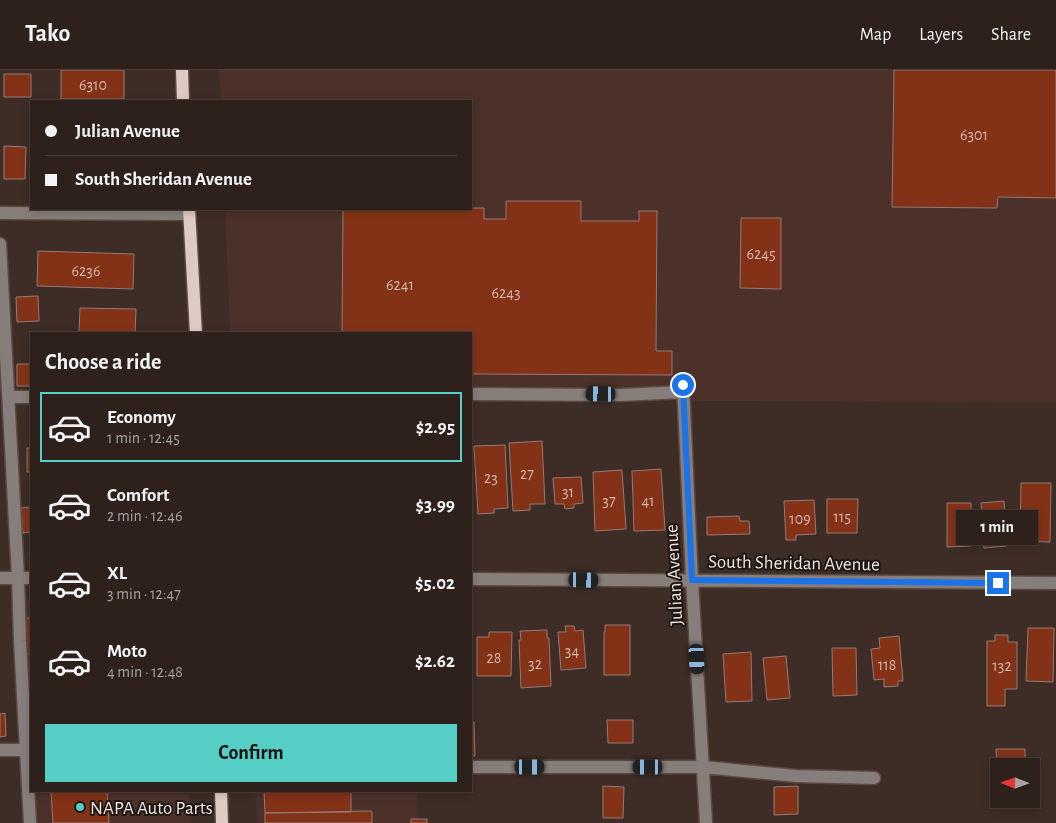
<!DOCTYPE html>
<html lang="en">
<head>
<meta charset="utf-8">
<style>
	body { margin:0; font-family:"Alegreya Sans",sans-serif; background:#3a2e29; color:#f1f3f6; height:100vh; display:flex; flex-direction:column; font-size:19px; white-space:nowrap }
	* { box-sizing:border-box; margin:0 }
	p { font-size:16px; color:#a7a3a3 }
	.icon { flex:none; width:28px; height:28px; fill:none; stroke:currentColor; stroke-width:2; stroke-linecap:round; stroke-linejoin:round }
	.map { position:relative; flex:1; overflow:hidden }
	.drawer { position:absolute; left:30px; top:262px; width:442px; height:460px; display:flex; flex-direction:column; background:#2e211c; border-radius:0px; box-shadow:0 2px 8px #0003,0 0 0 1px #493e3b }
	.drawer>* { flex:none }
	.hud { position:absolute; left:30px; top:30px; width:442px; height:110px; border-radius:0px; box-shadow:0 2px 8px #0003,0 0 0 1px #493e3b; display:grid; align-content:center; height:110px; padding:0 15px; background:#2e211c }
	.needle { width:32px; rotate:271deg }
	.controls { position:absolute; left:990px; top:688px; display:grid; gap:10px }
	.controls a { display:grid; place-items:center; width:50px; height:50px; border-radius:0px; background:#2e211c; box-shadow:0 2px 8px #0003,0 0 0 1px #493e3b; font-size:25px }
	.end { position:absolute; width:22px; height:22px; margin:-11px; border:6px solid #1a73e8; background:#fff; box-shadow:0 0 0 2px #fff }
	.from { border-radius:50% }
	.bubble { position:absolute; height:35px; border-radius:0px; background:#2e211c; box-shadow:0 2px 8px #0003,0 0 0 1px #493e3b; font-size:16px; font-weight:700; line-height:35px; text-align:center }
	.car { position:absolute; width:15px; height:30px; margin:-15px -8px; border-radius:6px; box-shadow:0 0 4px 1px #0007; background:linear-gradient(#222 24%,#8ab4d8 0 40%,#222 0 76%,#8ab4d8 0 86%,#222 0) }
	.hud b { display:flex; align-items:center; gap:18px; height:48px; font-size:19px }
	.hud b+b { border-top:1px solid #493e3b }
	.hud i { width:12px; height:12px; background:#f1f3f6 }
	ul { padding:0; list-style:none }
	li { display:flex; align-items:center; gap:15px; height:70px; margin:0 10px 8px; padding:0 5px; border:2px solid transparent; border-radius:0px }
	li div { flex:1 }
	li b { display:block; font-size:19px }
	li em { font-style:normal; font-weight:700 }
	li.selected { border-color:#55cec5 }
	li>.icon { width:45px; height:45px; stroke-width:1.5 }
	h2 { padding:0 15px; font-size:22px; line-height:60px }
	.action { display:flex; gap:10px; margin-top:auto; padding:10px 15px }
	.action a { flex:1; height:58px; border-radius:0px; background:#55cec5; color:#111; font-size:20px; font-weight:700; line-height:58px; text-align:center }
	header { display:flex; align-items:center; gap:30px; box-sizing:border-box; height:70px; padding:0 25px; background:#2e211c; border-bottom:1px solid #493e3b }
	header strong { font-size:24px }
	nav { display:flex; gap:28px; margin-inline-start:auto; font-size:18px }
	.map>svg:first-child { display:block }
</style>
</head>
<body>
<header>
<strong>Tako</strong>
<nav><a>Map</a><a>Layers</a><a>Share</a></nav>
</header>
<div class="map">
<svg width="1056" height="753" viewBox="0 0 1056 753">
	<rect width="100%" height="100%" fill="#3e2c26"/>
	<!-- built -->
	<path fill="#4b3129" d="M219 0H1056V332L683 331V322L471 324V264H230L225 139H471V31H221Z
		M19 529H31V721H189L191 753H30Z
		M255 721H417V753H257Z"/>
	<!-- building -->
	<path fill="#833217" stroke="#927b75" d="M61 0H124V29H61Z
		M894 0H1056V128L998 127 997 138 892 137Z
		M4 4H31V27H4Z
		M4 76 26 77 25 109H4Z
		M506 131H581V151H639V141H657L656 281H672V305L471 304V264H342L343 139 484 138V149H506Z
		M741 148H781V219L740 218Z
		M38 181 134 184 133 219 37 216Z
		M38 226 39 251 17 252 16 227Z
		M80 238 136 239 135 264H79Z
		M17 294H31V316H17Z
		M542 371 545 434H530V440L513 441 509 373Z
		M505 375 508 438 494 439V443L478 444 474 376Z
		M27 378H31V402H27Z
		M661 399 665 460 634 461 632 401Z
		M622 400 626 459 595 461 593 402Z
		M581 407 583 433 574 434V438L565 439 564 434H555L553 408Z
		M1021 413H1051L1050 472 1020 471Z
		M827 429H858L857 463H827Z
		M814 430 816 464 796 465V470H786L784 431Z
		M1004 431 1007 476 984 478 981 433Z
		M947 433H971V476L947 477Z
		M31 437V462L23 463 21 438Z
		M739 446 740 451H749L750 464 707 465V447Z
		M26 548H31V584H27Z
		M605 555H630V605H604V562H605Z
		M565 556H574L575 561 583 560 586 598 561 600 558 562H566Z
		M1028 558H1054L1053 612 1026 611Z
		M547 560V568H549L551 616 521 618 519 570H521L520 561Z
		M489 562H512L511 606H477V567H489Z
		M995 565H1008V572H1017V619H1005V636H987V571H995Z
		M899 566 903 611H898V616L884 617V609L874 610 871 579 880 578 879 568Z
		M832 578H856L857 625 833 626Z
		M751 582 752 631 726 632 723 584Z
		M786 586 790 628 767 630 763 588Z
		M5 643 6 666 0 667V644Z
		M607 650H633V673H608Z
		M471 652H474L475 686H471Z
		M996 679H1025V694L997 695Z
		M603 716 624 717 623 748H603Z
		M798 716V744L774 745V717Z
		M51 721H107L109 753H53Z
		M264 721H351V742L265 743Z
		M372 741V753H265V743Z
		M411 749H427V753H411Z"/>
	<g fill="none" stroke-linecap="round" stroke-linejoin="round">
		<defs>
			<path id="minor" d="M0 143 189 144
				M0 174 18 508 20 571 30 753
				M683 315 692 510 706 753
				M471 324 620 325 683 322
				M9 327H31
				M0 508H31
				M471 509 1056 513
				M0 680H26
				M471 697H703L796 706 874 708"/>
			<path id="major" d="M182 0 183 31
				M189 139 196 264
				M221 721 222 753"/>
		</defs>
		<!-- minor casing -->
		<use href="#minor" stroke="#5a4943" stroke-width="15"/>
		<!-- major casing -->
		<use href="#major" stroke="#5a4943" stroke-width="15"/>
		<!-- minor -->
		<use href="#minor" stroke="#877d7a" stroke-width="12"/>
		<!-- major -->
		<use href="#major" stroke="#dec9c3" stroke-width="12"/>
	</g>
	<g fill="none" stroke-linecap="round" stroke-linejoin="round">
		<!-- route -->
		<path stroke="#1a73e8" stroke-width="6" d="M683 315 692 510 998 513"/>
	</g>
	<!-- markers -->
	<circle fill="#55cec5" stroke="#1f1714" stroke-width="2" cx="80" cy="737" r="5"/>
	<g text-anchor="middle" stroke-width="4" stroke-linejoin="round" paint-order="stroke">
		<!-- number labels -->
		<g font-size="16" fill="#d3b6ac">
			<text x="93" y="20">6310</text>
			<text x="974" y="70">6301</text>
			<text x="761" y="189">6245</text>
			<text x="86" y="206">6236</text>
			<text x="400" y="220">6241</text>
			<text x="506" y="228">6243</text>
			<text x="527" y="409">27</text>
			<text x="491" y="413">23</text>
			<text x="568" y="427">31</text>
			<text x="609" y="436">37</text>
			<text x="648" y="436">41</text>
			<text x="842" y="452">115</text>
			<text x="800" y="454">109</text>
			<text x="572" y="586">34</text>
			<text x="494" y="593">28</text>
			<text x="535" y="599">32</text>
			<text x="887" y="600">118</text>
			<text x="1002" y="601">132</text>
		</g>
		<!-- street labels -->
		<g font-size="19" fill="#eee2de" stroke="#1f1714">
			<text transform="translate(794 492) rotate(1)" y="7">South Sheridan Avenue</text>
			<text transform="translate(673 505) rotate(-93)" y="7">Julian Avenue</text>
		</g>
		<!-- poi labels -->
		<g font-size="19" fill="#eee2de" stroke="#1f1714" text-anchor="start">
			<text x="90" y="744">NAPA Auto Parts</text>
		</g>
	</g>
</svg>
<div class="controls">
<a><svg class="needle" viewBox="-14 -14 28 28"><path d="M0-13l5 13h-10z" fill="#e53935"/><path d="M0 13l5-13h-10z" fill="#a7a3a3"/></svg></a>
</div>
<i class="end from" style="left:683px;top:315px"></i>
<i class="end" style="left:998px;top:513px"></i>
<div class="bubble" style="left:956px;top:440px;width:82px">1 min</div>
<i class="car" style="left:601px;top:324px;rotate:271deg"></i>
<i class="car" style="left:584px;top:510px;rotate:91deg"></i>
<i class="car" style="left:697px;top:589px;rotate:177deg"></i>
<i class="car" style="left:530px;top:697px;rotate:90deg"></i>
<i class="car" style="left:648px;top:697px;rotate:270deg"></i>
<div class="hud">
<b><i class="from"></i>Julian Avenue</b>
<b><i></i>South Sheridan Avenue</b>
</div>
<section class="drawer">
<h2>Choose a ride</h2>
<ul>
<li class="selected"><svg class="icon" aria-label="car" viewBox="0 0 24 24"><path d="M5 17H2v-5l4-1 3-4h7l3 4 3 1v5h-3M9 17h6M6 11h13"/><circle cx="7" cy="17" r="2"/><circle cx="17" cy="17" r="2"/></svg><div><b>Economy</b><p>1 min · 12:45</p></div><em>$2.95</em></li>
<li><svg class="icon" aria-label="car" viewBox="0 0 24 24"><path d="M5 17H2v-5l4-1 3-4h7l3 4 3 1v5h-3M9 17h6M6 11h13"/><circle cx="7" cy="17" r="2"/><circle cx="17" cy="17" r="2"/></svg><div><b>Comfort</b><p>2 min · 12:46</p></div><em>$3.99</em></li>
<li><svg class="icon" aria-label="car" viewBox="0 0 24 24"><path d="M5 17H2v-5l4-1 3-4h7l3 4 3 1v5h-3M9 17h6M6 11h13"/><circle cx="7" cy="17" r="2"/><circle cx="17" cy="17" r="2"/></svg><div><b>XL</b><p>3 min · 12:47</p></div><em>$5.02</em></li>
<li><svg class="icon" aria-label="car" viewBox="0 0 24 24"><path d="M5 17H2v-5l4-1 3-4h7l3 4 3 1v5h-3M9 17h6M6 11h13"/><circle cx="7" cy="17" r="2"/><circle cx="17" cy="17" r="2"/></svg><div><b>Moto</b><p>4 min · 12:48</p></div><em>$2.62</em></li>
</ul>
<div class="action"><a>Confirm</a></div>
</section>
</div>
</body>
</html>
